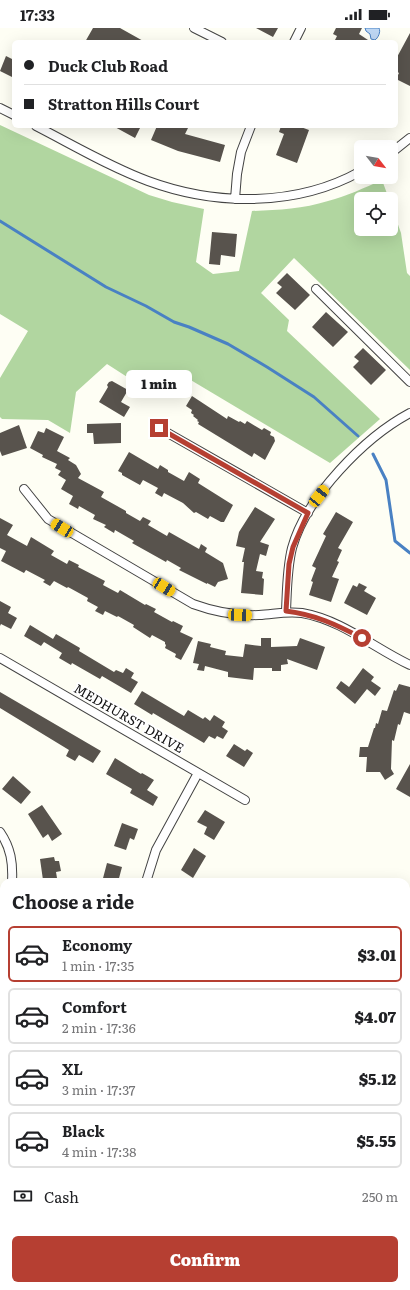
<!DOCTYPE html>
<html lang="en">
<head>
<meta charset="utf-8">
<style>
	body { margin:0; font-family:Literata,serif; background:#f2f2f2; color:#202124; height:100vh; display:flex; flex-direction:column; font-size:15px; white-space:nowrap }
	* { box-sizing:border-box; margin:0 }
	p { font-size:13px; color:#757577 }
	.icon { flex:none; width:22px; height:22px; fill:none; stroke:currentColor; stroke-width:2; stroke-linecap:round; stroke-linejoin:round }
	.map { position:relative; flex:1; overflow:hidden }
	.drawer { position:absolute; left:0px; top:850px; width:410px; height:412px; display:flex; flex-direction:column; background:#fff; border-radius:12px 12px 0 0; box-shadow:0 4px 16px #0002 }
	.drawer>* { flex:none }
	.hud { position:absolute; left:12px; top:12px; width:386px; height:88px; border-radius:6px; box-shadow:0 4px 16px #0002; display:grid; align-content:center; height:88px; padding:0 12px; background:#fff }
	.needle { width:26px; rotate:121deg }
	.tools { position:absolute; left:354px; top:112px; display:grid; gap:8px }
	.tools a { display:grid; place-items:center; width:44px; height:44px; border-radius:6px; background:#fff; box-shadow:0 4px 16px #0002; font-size:20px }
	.end { position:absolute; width:18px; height:18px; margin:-9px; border:5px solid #b63f32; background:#fff; box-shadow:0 0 0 2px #fff }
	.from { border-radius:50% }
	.bubble { position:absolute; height:28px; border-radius:6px; background:#fff; box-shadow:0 4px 16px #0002; font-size:13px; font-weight:800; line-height:28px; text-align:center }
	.car { position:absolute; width:12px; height:24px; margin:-12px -6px; border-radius:5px; box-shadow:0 0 3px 1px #0007; background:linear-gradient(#f5c518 24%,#345 0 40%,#f5c518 0 76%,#345 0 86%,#f5c518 0) }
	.hud b { display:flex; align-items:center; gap:14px; height:38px; font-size:15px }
	.hud b+b { border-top:1px solid #e0e0e0 }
	.hud i { width:10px; height:10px; background:#202124 }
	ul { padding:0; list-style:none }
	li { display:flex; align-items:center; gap:12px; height:56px; margin:0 8px 6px; padding:0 4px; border:2px solid #e0e0e0; border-radius:6px }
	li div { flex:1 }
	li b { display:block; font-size:15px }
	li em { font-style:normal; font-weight:800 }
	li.current { border-color:#b63f32 }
	li>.icon { width:36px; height:36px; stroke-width:1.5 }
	h2 { padding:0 12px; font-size:18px; line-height:48px }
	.pay { display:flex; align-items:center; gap:10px; height:44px; padding:0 12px; font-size:15px }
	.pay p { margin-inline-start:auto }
	.button { display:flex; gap:8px; margin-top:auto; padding:8px 12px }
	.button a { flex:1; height:46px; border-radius:6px; background:#b63f32; color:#fff; font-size:16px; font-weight:800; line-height:46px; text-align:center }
	.status { display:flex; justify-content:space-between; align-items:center; height:28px; padding:0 20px; background:#fff; direction:ltr }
	.status svg { height:11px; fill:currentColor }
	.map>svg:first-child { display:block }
</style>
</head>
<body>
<div class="status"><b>17:33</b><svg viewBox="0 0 49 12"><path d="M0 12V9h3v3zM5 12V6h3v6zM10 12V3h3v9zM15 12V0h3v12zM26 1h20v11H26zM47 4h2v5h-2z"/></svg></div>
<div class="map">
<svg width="410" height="1262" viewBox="0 0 410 1262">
	<rect width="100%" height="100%" fill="#fefef4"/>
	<!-- green -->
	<path fill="#cee7c0" d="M0 1117H4V1252L0 1253Z
		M410 1194V1262H388L373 1258H406V1195Z
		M138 1258H266L263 1262H121Z"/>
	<!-- forest -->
	<path fill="#b1d6a0" d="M0 97 149 167 172 174 204 181 196 234 213 246 239 243 252 183C277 182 303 181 328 173 347 168 364 160 382 152L389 171H361V201H391V177L401 205 407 245 410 248V342L294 230 261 265 289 292 287 303 380 391 330 435 189 351 149 363 107 336 76 364 70 405 48 392 2 391 0 389V350L28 303 0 286Z"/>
	<!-- water -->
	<path fill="#bdd6f2" stroke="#4981c3" d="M365 0H379C381 4 378 10 375 12L371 11 370 6 366 3Z"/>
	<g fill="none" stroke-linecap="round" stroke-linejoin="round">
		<!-- stream -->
		<path stroke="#4981c3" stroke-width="3" d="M0 193 106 259 146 278 174 294 189 299 228 316 267 339 314 369 358 408
			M373 426 386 452 395 513 410 525
			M406 1119 410 1117
			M0 1190H4"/>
	</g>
	<!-- building -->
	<path fill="#58534d" d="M93 0H120L145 14H85Z
		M256 0H278L273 9Z
		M336 0H362L359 6 371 14H334L337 8 333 6Z
		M410 5V58L396 51 399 45 396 43V31Z
		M6 28 14 32V50L0 43Z
		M113 98H141L135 110Z
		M157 98H182L188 100 185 106 225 117 220 134 178 123 151 112Z
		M281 98H298L309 102 297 135 276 127 284 106 279 104Z
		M212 204 237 206 235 229 221 227 220 237 209 236Z
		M287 245 310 267 295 282 276 265 282 259 277 255Z
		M326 284 348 304 333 319 312 299Z
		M363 320 386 342 371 357 353 339 359 333 354 329Z
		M112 353 128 362 121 374 130 379 124 389 99 374 108 359 107 357 109 354Z
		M192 368 227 391 228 388 239 394 240 393 245 396 247 393 262 402 264 400 271 404 270 407 274 409 275 413 265 432 254 425 252 429 198 396 199 394 197 393 198 392 193 388 194 387 191 385 192 382 186 378Z
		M121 395V415L94 416 93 405H87V396Z
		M19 397 27 420 2 428 0 423V405Z
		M46 400 64 409 57 423 70 430 68 432 76 437 81 446 78 450 104 464 101 469 126 483V485L140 493 143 489 151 493 148 497 167 508 169 504 199 521 201 516 207 520 205 524 223 535 228 551 218 554 215 559 207 555V556L179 542 181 540 167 532 166 534 132 515 134 513 115 502 114 505 104 499 106 497 93 491 95 487 79 478 78 481 69 476 73 468 61 461 66 452 58 447 61 443 55 440 57 436 42 429 43 427 30 420 38 403 44 405Z
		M129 424 158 441 160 437 168 442V444L184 453 189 444 200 451 198 455 233 477 224 494H221L210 488 208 491 196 484 194 485 183 475 164 465 162 469 155 465 158 460 143 452 140 457 122 447V445L118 443Z
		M255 479 275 491 260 514 269 517 266 528 260 526 256 543 263 544 262 550 264 551 263 567 241 565 244 534H242L245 520 236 518 239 504Z
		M336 484 353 494 338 520 342 522 337 533 339 534 332 549 339 551 331 574 309 567 313 554 311 553 316 540 312 538 326 508 323 506Z
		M0 490 13 497 7 507 27 518 31 509 54 523 51 527 67 536 69 532 79 537 78 539 105 553 103 557 118 565 120 562 145 577 146 576 156 581 154 584 172 594 173 593 183 598 180 604 193 610 181 632 175 629 176 626 165 620 166 617 165 616V614L152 607 150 610 133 599 134 597 118 588 117 589 105 583 103 587 95 583 98 579 87 573 88 570 68 559 67 560 54 553 50 558 43 554 45 552 26 542 24 545 1 533 6 523 0 520Z
		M359 555 367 559 364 563 376 570 367 587 344 575 353 557 357 559Z
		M0 573 11 579 8 585 17 590 11 601 1 596 0 598Z
		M30 597 53 611 56 606 80 620 79 623 114 644 116 642 123 645 126 640 134 645 131 650 138 654 131 665 102 648 100 651 72 635 71 637 59 630 62 625 44 614 41 618 24 608Z
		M261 610H271V619L297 618 300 610 325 619 317 642 287 631 288 636 281 637V643H272V640H254L253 652 228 649V644L205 638 204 643 197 642 199 636 193 635 198 613 211 616 210 619 226 623 225 627 243 629 245 616 261 618Z
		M363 640 374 649 371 653 381 660 375 668 367 661 355 676 336 660 341 653 349 659Z
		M399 656 410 659V686L404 684 400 697 398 696 394 713 392 712 391 741 394 746 385 752 380 744H366L367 729H359L360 719H368L374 700H375L376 695 378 696 382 682 387 683 394 662 396 663Z
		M142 663 184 688 188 682 203 691 205 689 210 693 214 687 225 694 222 699 228 703 223 711 217 708 215 711 209 708 204 715 153 685 152 687 134 676Z
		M0 664 101 723 93 735 79 727 75 733 66 728 69 722 0 680Z
		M234 716 245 723 247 721 253 725 244 739 226 728Z
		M115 730 141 746 142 745 154 752 147 762 158 769 153 778 130 765 132 761 106 746Z
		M410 736V769L396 761Z
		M13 748 31 764 21 776 2 761Z
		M42 777 62 806 52 813 48 806 43 810 28 786Z
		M205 782 225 794 214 812 204 806 207 799 197 794Z
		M122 795 138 801 134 812 130 810 126 822 114 818Z
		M194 820 206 828 193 850 181 842Z
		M54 829 55 833H59L61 843 56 844 57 850 43 852 40 831Z
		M107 835 122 839 118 854H102Z"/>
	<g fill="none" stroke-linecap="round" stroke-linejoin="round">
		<defs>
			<path id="street" d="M194 0 222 14
				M294 14 301 0
				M0 80 14 87
				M36 98C73 117 110 139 148 153 216 178 297 179 361 143
				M391 125 410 110
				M235 171 237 146 241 124 251 98
				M316 261 410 354
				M159 400 308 485
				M24 461 48 491 193 576C215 584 236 588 259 587 275 586 286 583 302 585 342 592 374 620 410 637
				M286 583C287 562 287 540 292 520 306 469 365 409 410 385
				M0 630 245 772
				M0 804C11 820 13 835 12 854
				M146 854 156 822 198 745
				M0 956H4
				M0 1111 4 1110"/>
			<path id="primary" d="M406 1171 410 1170
				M24 1262 40 1258"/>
		</defs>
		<!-- street casing -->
		<use href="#street" stroke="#434343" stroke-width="10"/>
		<!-- primary casing -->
		<use href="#primary" stroke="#212121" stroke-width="14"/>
		<!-- street -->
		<use href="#street" stroke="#fff" stroke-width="8"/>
		<!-- primary -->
		<use href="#primary" stroke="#ede175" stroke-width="12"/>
	</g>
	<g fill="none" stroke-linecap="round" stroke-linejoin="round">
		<!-- route -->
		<path stroke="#b63f32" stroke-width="5" d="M159 400 308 485 293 519 289 536 286 583C316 587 335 596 362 610"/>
	</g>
	<g text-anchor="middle" stroke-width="4" stroke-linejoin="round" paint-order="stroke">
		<!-- street labels -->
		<g font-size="13" fill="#101010" stroke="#fff">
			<text transform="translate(129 690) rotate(30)" y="5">MEDHURST DRIVE</text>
		</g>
	</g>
</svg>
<div class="tools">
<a><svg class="needle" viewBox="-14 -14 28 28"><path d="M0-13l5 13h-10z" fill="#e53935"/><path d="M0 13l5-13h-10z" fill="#757577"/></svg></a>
<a><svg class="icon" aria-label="locate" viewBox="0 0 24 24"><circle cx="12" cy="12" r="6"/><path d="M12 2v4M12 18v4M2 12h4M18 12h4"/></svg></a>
</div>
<i class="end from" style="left:362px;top:610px"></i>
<i class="end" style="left:159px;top:400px"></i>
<div class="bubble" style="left:126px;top:342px;width:66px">1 min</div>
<i class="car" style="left:319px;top:468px;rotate:38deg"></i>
<i class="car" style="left:62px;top:500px;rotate:301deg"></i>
<i class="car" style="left:164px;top:559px;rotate:121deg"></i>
<i class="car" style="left:240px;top:587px;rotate:92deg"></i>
<div class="hud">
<b><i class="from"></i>Duck Club Road</b>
<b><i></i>Stratton Hills Court</b>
</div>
<section class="drawer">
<h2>Choose a ride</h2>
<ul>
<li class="current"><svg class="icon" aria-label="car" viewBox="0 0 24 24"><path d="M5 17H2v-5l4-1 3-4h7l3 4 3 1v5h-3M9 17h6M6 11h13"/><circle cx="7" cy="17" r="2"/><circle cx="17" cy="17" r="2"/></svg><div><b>Economy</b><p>1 min · 17:35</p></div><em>$3.01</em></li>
<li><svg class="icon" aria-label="car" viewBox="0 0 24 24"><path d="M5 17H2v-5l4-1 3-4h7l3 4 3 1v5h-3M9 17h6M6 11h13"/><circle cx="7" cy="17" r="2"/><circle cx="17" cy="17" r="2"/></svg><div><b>Comfort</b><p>2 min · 17:36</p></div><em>$4.07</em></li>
<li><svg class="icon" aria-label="car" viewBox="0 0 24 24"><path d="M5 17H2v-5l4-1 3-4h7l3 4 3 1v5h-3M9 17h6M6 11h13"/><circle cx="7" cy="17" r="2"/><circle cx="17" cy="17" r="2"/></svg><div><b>XL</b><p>3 min · 17:37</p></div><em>$5.12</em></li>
<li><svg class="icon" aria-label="car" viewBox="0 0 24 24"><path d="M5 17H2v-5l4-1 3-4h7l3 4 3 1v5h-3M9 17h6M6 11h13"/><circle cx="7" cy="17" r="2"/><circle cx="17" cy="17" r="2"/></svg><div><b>Black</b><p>4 min · 17:38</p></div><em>$5.55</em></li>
</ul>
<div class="pay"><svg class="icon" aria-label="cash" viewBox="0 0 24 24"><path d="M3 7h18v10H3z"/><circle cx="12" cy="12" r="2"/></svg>Cash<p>250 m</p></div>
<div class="button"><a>Confirm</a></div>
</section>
</div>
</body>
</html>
